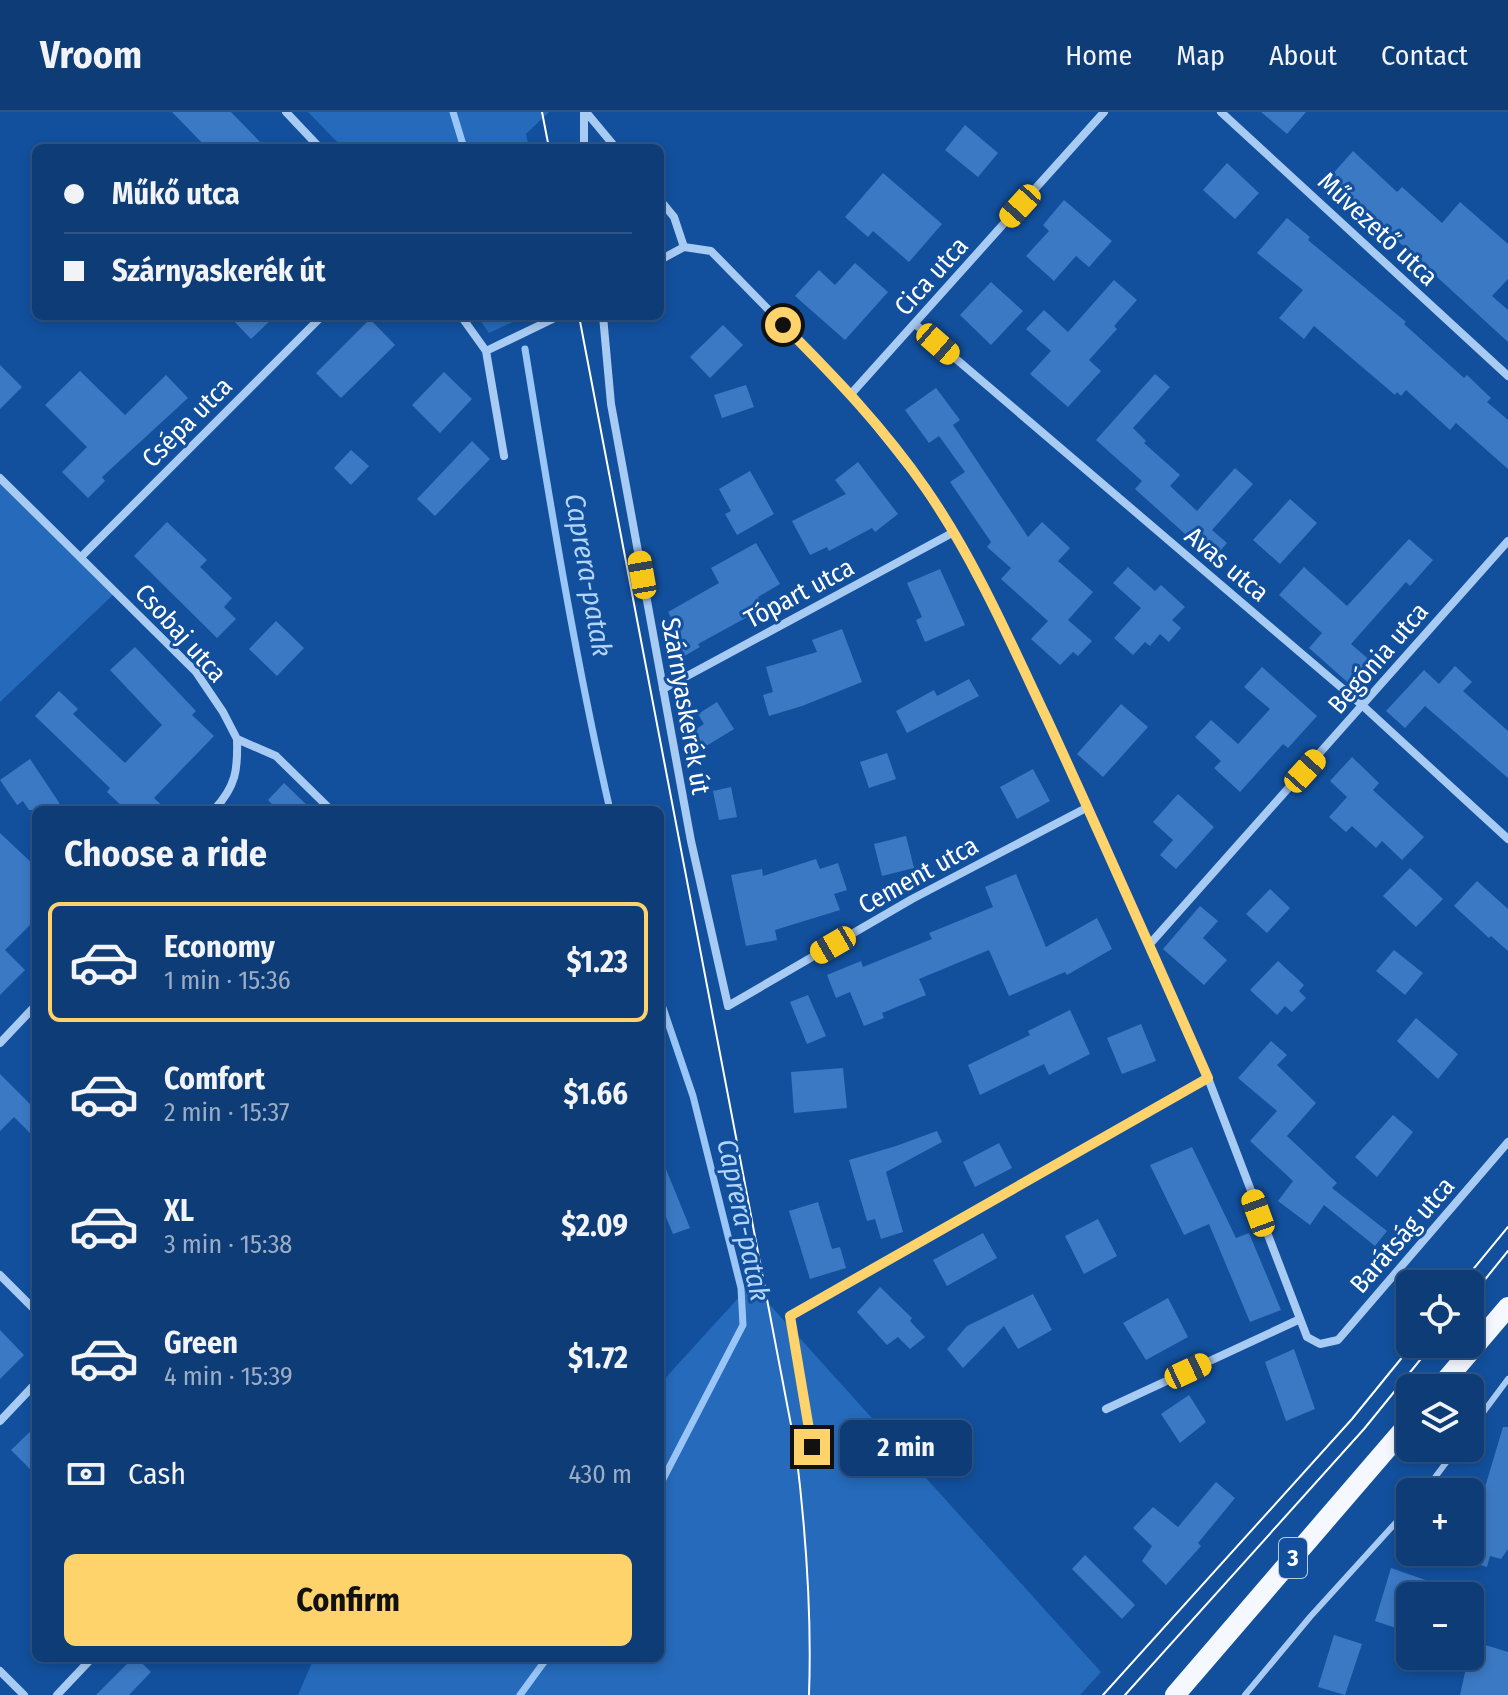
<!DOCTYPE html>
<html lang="en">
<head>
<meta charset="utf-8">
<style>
	body { margin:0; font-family:"Fira Sans Condensed",sans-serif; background:#17437b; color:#f1f3f6; height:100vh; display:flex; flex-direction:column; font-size:30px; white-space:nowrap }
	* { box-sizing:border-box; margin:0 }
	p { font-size:26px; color:#9badc5 }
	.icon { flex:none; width:44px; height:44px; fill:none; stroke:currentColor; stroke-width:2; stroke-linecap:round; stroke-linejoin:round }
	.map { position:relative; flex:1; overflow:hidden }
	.side { position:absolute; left:32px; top:694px; width:632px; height:856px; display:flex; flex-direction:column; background:#0e3c76; border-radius:12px; box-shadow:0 4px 12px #0003,0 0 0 2px #2e5688 }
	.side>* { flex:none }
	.top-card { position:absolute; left:32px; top:32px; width:632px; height:176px; border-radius:12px; box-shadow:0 4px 12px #0003,0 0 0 2px #2e5688; display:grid; align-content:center; height:176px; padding:0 32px; background:#0e3c76 }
	.buttons { position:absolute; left:1396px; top:1158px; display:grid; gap:16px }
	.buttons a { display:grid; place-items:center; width:88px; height:88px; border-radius:12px; background:#0e3c76; box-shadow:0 4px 12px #0003,0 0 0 2px #2e5688; font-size:40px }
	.end { position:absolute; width:36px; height:36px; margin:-18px; border:10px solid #ffd36b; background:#111; box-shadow:0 0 0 4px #111 }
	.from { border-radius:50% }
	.bubble { position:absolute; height:56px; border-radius:12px; background:#0e3c76; box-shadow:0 4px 12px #0003,0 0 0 2px #2e5688; font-size:26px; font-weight:700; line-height:56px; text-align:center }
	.car { position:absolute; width:24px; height:48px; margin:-24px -12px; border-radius:10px; box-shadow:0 0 6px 2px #0007; background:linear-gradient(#f5c518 24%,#345 0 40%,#f5c518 0 76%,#345 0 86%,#f5c518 0) }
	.top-card b { display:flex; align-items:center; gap:28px; height:76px; font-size:30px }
	.top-card b+b { border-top:2px solid #2e5688 }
	.top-card i { width:20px; height:20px; background:#f1f3f6 }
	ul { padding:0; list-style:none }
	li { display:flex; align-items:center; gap:24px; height:120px; margin:0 16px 12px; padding:0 16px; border:4px solid transparent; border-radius:12px }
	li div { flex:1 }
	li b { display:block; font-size:30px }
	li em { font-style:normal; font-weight:700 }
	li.current { border-color:#ffd36b }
	li>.icon { width:72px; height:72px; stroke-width:1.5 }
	h2 { padding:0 32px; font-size:36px; line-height:96px }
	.pay { display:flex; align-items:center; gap:20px; height:88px; padding:0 32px; font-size:30px }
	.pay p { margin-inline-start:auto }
	.cta { display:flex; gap:16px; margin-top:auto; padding:16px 32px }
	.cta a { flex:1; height:92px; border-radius:12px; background:#ffd36b; color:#111; font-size:32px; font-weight:700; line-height:92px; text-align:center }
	header { display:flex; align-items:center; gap:48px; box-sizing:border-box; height:112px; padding:0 40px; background:#0e3c76; border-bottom:2px solid #2e5688 }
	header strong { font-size:38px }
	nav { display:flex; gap:44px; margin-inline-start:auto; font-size:28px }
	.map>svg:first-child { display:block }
</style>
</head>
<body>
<header>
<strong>Vroom</strong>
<nav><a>Home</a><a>Map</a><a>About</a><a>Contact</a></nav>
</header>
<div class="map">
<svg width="1508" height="1583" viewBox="0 0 1508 1583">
	<rect width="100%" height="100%" fill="#12509d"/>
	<!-- green -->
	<path fill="#256abb" d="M308 0H549L526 22 529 36H343Z
		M477 204H526L489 221Z
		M0 365 115 481 0 590Z
		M751 1172 1101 1560 1080 1583H298L314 1546H660V1272Z"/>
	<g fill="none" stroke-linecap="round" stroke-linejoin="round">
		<!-- stream -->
		<path stroke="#9ac6f7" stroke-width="7" d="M453 0 464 36
			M525 237C550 391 575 546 610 698
			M660 887 693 984 741 1176 743 1213 660 1373
			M520 1583 547 1546"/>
	</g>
	<!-- building -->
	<path fill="#3b79c4" d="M172 0H231L266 36H207Z
		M1261 0H1306L1287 22Z
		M965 13 998 41 978 65 945 38Z
		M1353 39 1397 80 1402 75 1442 111 1460 90 1508 132V167L1492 184 1508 198V230L1329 66Z
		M1227 51 1259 81 1235 107 1203 78Z
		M883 61 942 112 909 150 873 119 868 125 845 105Z
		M1064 88 1112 129 1089 155 1076 144 1054 169 1026 144 1049 119 1043 113Z
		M1287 106 1310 125 1308 128 1406 210 1404 212 1464 266 1467 263 1491 286 1487 290 1508 308V357L1456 311 1450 318 1406 278 1401 284 1397 280 1395 283 1314 214 1304 227 1279 206 1303 178 1257 141Z
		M855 151 888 180 845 228 795 184 819 158 835 173Z
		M1114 168 1137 188 1114 214 1117 217 1089 248 1101 259 1068 295 1030 262 1051 239 1026 217 1044 198 1068 220Z
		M991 170 1023 199 991 233 960 203Z
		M229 204H275L251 227Z
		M370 207 395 233 341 286 316 261Z
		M723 213 743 233 710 266 690 245Z
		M0 253 22 275 0 297Z
		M80 259 125 303 166 263 188 286 102 365 105 369 88 386 62 360 87 335 45 293Z
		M444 260 472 287 440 321 412 293Z
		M1155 262 1170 275 1133 316 1146 329 1144 331 1180 363 1170 374 1197 399 1235 356 1253 372 1212 418 1227 431 1213 447 1135 377 1142 369 1096 328Z
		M746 273 754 295 722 306 714 283Z
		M936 276 960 308 953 313 1028 425 1042 410 1070 436 1058 449 1093 480 1068 508 1092 529 1078 544 1073 540 1060 553 1031 527 1048 509 1001 467 1011 456 987 435 991 430 950 370 965 360 939 324 929 331 905 298Z
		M472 329 490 347 435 404 417 387Z
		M351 338 369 354 351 373 334 356Z
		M858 350 898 402 875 420 872 416 829 439 827 435 810 443 792 409 846 382 835 368Z
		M750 359 774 402 737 423 725 402 731 399 719 377Z
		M1290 387 1317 411 1280 452 1253 428Z
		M167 410 207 448 200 455 232 486 224 495 236 507 217 526 134 444Z
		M1409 427 1433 448 1410 474 1406 470 1351 532 1373 551 1353 575 1309 536 1322 521 1279 483 1304 455 1347 494Z
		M756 431 780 472 758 485 764 496 698 532 700 535 681 546 668 522 677 516 668 500 719 471 711 456Z
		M1128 455 1155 479 1161 473 1185 495 1172 508 1181 516 1169 530 1160 522 1150 534 1145 530 1133 543 1114 526 1141 496 1113 471Z
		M940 457 965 513 925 530 916 508 922 505 907 471Z
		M276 509 304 536 277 564 249 537Z
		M842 517 862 570 802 594 769 604 763 583 773 580 766 555 817 540 812 528Z
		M135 535 196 599 192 603 214 624 154 686 167 698H126L107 680 110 676 35 604 59 579 78 597 73 602 125 651 162 613 110 558Z
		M1455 554 1472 570 1463 579 1508 619V666L1425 594 1405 616 1386 599 1424 558 1439 572Z
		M1262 555 1317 604 1288 636 1283 632 1240 680 1214 656 1221 649 1195 625 1211 608 1238 632 1270 597 1244 575Z
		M969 567 979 584 907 621 896 599 934 578 937 584Z
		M717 590 734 617 703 636 693 619 704 612 698 602Z
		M1121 592 1148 615 1103 665 1077 642Z
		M887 641 896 667 869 676 860 650Z
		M1352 645 1379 671 1373 678 1424 725 1402 748 1382 729 1376 736 1352 714 1346 720 1329 705 1347 685 1330 669Z
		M30 647 64 698H29L23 689 17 693 0 668Z
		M1033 657 1050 689 1017 707 1000 675Z
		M284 671 312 698H278L268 688Z
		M731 675 737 705 719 708 713 679Z
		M1178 682 1214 715 1176 757 1160 743 1173 728 1153 710Z
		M0 721 36 755V807L5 838 25 858 0 883Z
		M906 724 914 756 882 764 874 732Z
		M816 747 820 757 838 751 847 778 834 782 840 798 775 818 777 828 746 834 731 763 762 757 763 764Z
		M1410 756 1443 787 1416 815 1383 784Z
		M1016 762 1046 835 1097 806 1112 837 1067 863 1065 860 1009 884 989 838 919 867 926 883 882 901 884 906 864 914 850 880 836 886 827 863 861 849 863 855 932 827 929 821 993 795 985 775Z
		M1477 769 1508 797V839L1491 824 1489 826 1454 794Z
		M1270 777 1290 796 1267 821 1246 802Z
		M1200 794 1218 809 1203 826 1227 848 1204 873 1163 837Z
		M1394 838 1423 861 1405 883 1376 859Z
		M1278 849 1304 873 1299 879 1306 886 1292 900 1285 894 1277 903 1250 878Z
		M808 883 826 924 807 932 790 890Z
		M1070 898 1090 942 1049 963 1044 952 980 983 968 953 1030 923 1028 919Z
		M1416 906 1458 942 1438 967 1397 929Z
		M1141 912 1156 949 1122 962 1107 926Z
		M1271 929 1287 943 1277 953 1316 991 1287 1024 1337 1071 1332 1076 1387 1119 1375 1134 1324 1093 1310 1113 1278 1089 1293 1069 1250 1029 1277 999 1238 966Z
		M843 956 847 996 794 1001 791 960Z
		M0 962 36 998V1027L14 1005 0 1019Z
		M1393 1003 1413 1020 1377 1065 1355 1045Z
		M937 1019 942 1030 886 1060 903 1120 881 1127 875 1107 867 1109 849 1048 896 1034Z
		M999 1031 1012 1056 975 1075 963 1050Z
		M1192 1035 1236 1126 1249 1121 1281 1198 1250 1210 1209 1112 1184 1123 1150 1053Z
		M661 1045 690 1116 673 1122 660 1091Z
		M818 1090 832 1137 840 1135 846 1156 810 1167 789 1099Z
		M1098 1107 1117 1144 1084 1162 1065 1124Z
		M983 1121 997 1146 947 1174 933 1148Z
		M880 1175 912 1206 910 1209 925 1225 910 1237 898 1225 887 1233 857 1200Z
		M1033 1182 1052 1218 1018 1237 1004 1214 963 1256 947 1237 967 1214Z
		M1168 1186 1188 1225 1146 1248 1123 1211Z
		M0 1218 24 1243 0 1267Z
		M1294 1237 1315 1297 1286 1309 1265 1250Z
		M1189 1283 1206 1310 1180 1331 1161 1302Z
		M36 1314V1363L11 1338Z
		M1503 1315H1508V1437L1501 1447 1490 1444 1487 1455 1470 1450V1400L1477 1402Z
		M1216 1370 1235 1386 1198 1431 1201 1434 1166 1473 1142 1449 1152 1434 1133 1416 1153 1395 1178 1415Z
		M1085 1443 1135 1493 1122 1507 1072 1457Z
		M1391 1456 1463 1481 1462 1484H1410V1509L1402 1507 1399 1517 1375 1509Z
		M1334 1523 1362 1532 1345 1583 1318 1575Z
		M1472 1529 1508 1540V1583H1460Z
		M133 1546H137L151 1560 129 1583H96Z"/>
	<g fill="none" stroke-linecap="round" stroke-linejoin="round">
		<!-- lane -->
		<path stroke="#a8cbf4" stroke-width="6" d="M1470 1318 1508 1267
			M1424 1380 1457 1336
			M1245 1583 1310 1505 1410 1395"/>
		<!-- street -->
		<path stroke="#a8cbf4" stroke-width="8" d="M286 0 320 36
			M586 0 616 36
			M1221 0 1508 264
			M584 36V0
			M660 88 674 105 684 135
			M660 148 684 135 711 139 851 282 925 375 954 420 999 506 1088 695 1208 966 1307 1225 1320 1232 1338 1228 1508 1030
			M461 204 486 239 504 344
			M603 204 611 292 691 729 728 894 912 787 1088 695
			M915 212 1363 594 1508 727
			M486 239 559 204
			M851 282 1104 0
			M0 366 196 560 223 600 237 627 276 644 331 698
			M81 445 322 204
			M663 577 954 420
			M214 698C236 674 238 658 237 627
			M1149 833 1508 429
			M0 931 36 893
			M0 1163 36 1199
			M1106 1297 1298 1208
			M0 1309 36 1271
			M812 1335 790 1204 1208 966
			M0 1559 24 1583
			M57 1583 92 1546"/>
		<!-- primary -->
		<path stroke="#f5f9ff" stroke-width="20" d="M1439 1276 1508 1195
			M1175 1583 1410 1310"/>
		<!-- tram -->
		<path stroke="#fff" stroke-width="2" d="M542 0 549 36
			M579 204 796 1339C806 1421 812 1501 809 1583
			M1461 1172 1508 1115
			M1470 1186 1508 1139
			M1103 1583 1352 1307 1413 1232
			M1125 1583 1364 1317 1433 1232"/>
	</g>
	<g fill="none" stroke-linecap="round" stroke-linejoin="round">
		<!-- route -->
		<path stroke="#ffd36b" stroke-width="10" d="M783 213C834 264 884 316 926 377 975 448 1010 529 1047 607 1102 726 1155 846 1208 966L790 1204 812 1335"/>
	</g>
	<g text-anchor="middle" stroke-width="6" stroke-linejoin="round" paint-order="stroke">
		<!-- shield labels -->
		<rect fill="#12509d" stroke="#b8cae2" stroke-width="2" x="1279" y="1426" width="28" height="40" rx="6"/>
		<g font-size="24" font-weight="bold" fill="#fff">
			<text x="1293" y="1454">3</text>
		</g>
		<!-- street labels -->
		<g font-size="26" fill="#fff" stroke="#12509d">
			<text transform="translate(1378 117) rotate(43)" y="9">Művezető utca</text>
			<text transform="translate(931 164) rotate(-48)" y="9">Cica utca</text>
			<text transform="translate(187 310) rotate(-45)" y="9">Csépa utca</text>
			<text transform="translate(1227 452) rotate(40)" y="9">Avas utca</text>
			<text transform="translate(799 481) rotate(-28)" y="9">Tópart utca</text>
			<text transform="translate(181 521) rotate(48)" y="9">Csobaj utca</text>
			<text transform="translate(1378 546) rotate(-49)" y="9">Begónia utca</text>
			<text transform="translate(686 594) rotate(80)" y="9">Szárnyaskerék út</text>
			<text transform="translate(918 763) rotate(-29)" y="9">Cement utca</text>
			<text transform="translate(1402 1123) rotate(-49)" y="9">Barátság utca</text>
		</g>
		<!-- water labels -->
		<g font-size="28" font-style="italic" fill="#b4d5fa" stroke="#12509d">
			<text transform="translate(589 463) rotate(80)" y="10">Caprera-patak</text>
			<text transform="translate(744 1108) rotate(78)" y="10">Caprera-patak</text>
		</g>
	</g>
</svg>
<div class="buttons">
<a><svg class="icon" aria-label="locate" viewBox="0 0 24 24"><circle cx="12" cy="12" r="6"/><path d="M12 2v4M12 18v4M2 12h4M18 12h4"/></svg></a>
<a><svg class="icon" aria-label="layers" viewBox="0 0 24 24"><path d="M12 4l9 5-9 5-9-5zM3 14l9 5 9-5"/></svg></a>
<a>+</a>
<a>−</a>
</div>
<i class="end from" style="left:783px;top:213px"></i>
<i class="end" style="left:812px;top:1335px"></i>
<div class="bubble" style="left:840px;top:1308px;width:132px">2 min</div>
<i class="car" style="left:1020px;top:94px;rotate:222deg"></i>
<i class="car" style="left:938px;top:232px;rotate:131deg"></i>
<i class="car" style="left:642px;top:463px;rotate:350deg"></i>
<i class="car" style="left:1305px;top:659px;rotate:42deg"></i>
<i class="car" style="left:833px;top:833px;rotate:240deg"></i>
<i class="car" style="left:1258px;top:1101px;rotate:340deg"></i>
<i class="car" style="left:1188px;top:1259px;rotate:65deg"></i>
<div class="top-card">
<b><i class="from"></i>Műkő utca</b>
<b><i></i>Szárnyaskerék út</b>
</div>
<section class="side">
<h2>Choose a ride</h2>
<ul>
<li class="current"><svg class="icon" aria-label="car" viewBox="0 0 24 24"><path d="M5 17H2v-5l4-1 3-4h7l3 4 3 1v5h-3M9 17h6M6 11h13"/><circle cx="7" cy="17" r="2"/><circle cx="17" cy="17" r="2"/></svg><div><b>Economy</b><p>1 min · 15:36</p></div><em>$1.23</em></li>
<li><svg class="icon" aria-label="car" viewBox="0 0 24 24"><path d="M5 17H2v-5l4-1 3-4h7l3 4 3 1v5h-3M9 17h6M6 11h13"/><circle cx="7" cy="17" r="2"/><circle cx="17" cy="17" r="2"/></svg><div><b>Comfort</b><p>2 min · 15:37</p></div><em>$1.66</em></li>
<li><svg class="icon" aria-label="car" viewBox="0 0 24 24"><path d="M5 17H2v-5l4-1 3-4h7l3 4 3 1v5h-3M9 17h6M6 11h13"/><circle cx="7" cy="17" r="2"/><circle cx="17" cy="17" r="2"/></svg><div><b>XL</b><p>3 min · 15:38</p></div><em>$2.09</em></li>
<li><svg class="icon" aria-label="car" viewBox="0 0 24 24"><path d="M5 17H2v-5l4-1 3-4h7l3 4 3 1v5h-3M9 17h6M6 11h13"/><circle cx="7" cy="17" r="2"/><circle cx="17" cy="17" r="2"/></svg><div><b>Green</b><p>4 min · 15:39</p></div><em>$1.72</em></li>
</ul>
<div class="pay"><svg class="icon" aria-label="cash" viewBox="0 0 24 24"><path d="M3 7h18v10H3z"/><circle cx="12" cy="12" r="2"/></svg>Cash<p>430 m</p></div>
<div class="cta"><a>Confirm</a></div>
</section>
</div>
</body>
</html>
